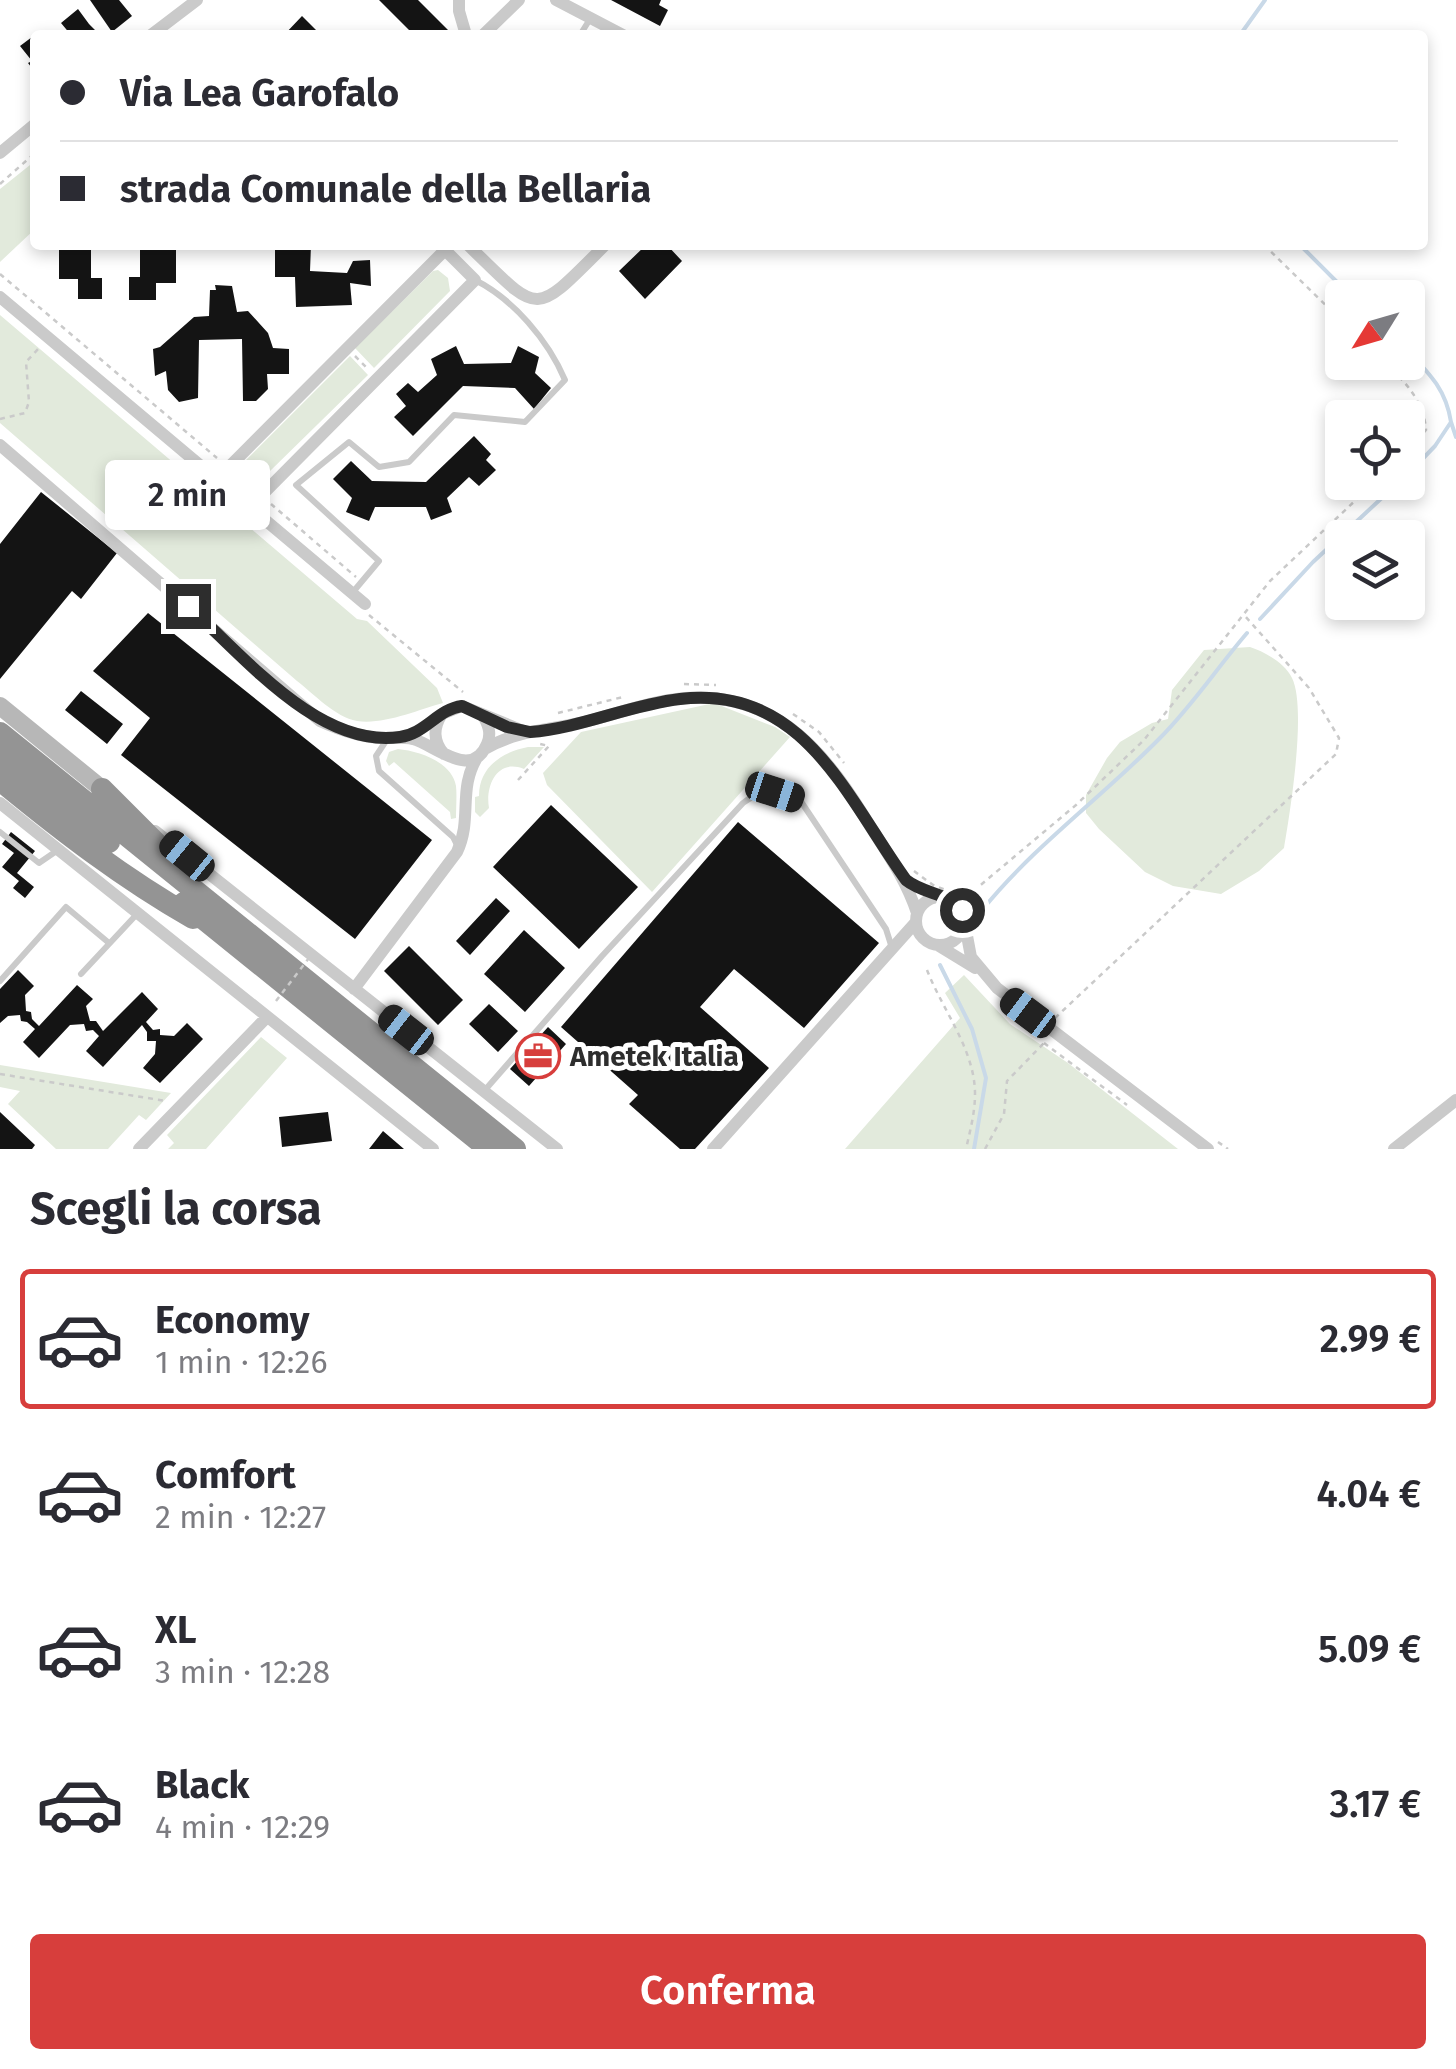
<!DOCTYPE html>
<html lang="it">
<head>
<meta charset="utf-8">
<style>
	body { margin:0; font-family:"Fira Sans",sans-serif; background:#f2f2f3; color:#2b2b33; height:100vh; display:flex; flex-direction:column; font-size:38px; white-space:nowrap }
	* { box-sizing:border-box; margin:0 }
	p { font-size:32px; color:#7c7c81 }
	.icon { flex:none; width:55px; height:55px; fill:none; stroke:currentColor; stroke-width:2; stroke-linecap:round; stroke-linejoin:round }
	.map { position:relative; height:1149px; overflow:hidden }
	.details { display:flex; flex-direction:column; background:#fff; flex:1 }
	.details>* { flex:none }
	.top-card { position:absolute; left:30px; top:30px; width:1398px; height:220px; border-radius:10px; box-shadow:0 5px 15px #0003; display:grid; align-content:center; height:220px; padding:0 30px; background:#fff }
	.needle { width:65px; rotate:233deg }
	.tools { position:absolute; left:1325px; top:280px; display:grid; gap:20px }
	.tools a { display:grid; place-items:center; width:100px; height:100px; border-radius:10px; background:#fff; box-shadow:0 5px 15px #0003; font-size:50px }
	.end { position:absolute; width:45px; height:45px; margin:-22px; border:12px solid #2d2d2d; background:#fff; box-shadow:0 0 0 5px #fff }
	.from { border-radius:50% }
	.bubble { position:absolute; height:70px; border-radius:10px; background:#fff; box-shadow:0 5px 15px #0003; font-size:32px; font-weight:600; line-height:70px; text-align:center }
	.car { position:absolute; width:30px; height:60px; margin:-30px -15px; border-radius:12px; box-shadow:0 0 8px 2px #0007; background:linear-gradient(#222 24%,#8ab4d8 0 40%,#222 0 76%,#8ab4d8 0 86%,#222 0) }
	.top-card b { display:flex; align-items:center; gap:35px; height:95px; font-size:38px }
	.top-card b+b { border-top:2px solid #e1e1e2 }
	.top-card i { width:25px; height:25px; background:#2b2b33 }
	ul { padding:0; list-style:none }
	li { display:flex; align-items:center; gap:30px; height:140px; margin:0 20px 15px; padding:0 10px; border:5px solid transparent; border-radius:10px }
	li div { flex:1 }
	li b { display:block; font-size:38px }
	li em { font-style:normal; font-weight:600 }
	li.selected { border-color:#d73e3c }
	li>.icon { width:90px; height:90px; stroke-width:1.5 }
	h2 { padding:0 30px; font-size:45px; line-height:120px }
	.button { display:flex; gap:20px; margin-top:auto; padding:20px 30px }
	.button a { flex:1; height:115px; border-radius:10px; background:#d73e3c; color:#fff; font-size:40px; font-weight:600; line-height:115px; text-align:center }
	.map>svg:first-child { display:block }
</style>
</head>
<body>
<div class="map">
<svg width="1456" height="1149" viewBox="0 0 1456 1149">
	<rect width="100%" height="100%" fill="#fff"/>
	<!-- green -->
	<path fill="#e2eadc" d="M35 161V229L0 262V189Z
		M438 270 448 278 450 291 374 368 355 348 433 271Z
		M0 315 357 619 367 621 437 688 443 703C417 710 384 725 357 721 335 717 314 694 297 681L0 423Z
		M350 356 368 375 268 473 256 480 247 477 241 466 246 460Z
		M1250 647C1265 652 1285 663 1292 678 1307 708 1290 813 1284 848L1259 871 1221 894 1173 886 1145 872 1099 829 1086 813V795L1107 758 1120 742 1152 723 1168 719 1172 690 1204 650Z
		M714 703 775 727 790 737 652 892 547 785 543 773 581 732Z
		M528 747H544L524 769C497 758 485 786 489 808L480 817 475 812V797L479 796C479 767 502 752 528 747Z
		M398 749C419 751 452 762 456 786 457 795 456 808 456 818L451 819 450 812 394 762 389 766 386 761 389 752Z
		M964 975 1010 1024 1068 1063 1178 1149H845L960 1018 945 993Z
		M261 1037 287 1058 206 1149H168L174 1143 167 1135Z
		M0 1065 171 1093 146 1120 139 1115 108 1149H56L8 1104 20 1091 0 1087Z"/>
	<g fill="none" stroke-linecap="round" stroke-linejoin="round">
		<!-- stream -->
		<path stroke="#c9d9e8" stroke-width="4" d="M1240 35 1265 0
			M1300 245 1353 298
			M1408 351C1430 374 1446 390 1451 422L1435 446 1408 474
			M1451 422 1456 437
			M1260 619 1313 562 1399 482
			M983 909C1034 846 1102 797 1159 739 1192 706 1217 668 1247 633
			M940 965 972 1029 986 1078 974 1149"/>
	</g>
	<!-- building -->
	<path fill="#141414" d="M90 0H119L132 16 112 32Z
		M379 0H418L453 35H414Z
		M611 0H661L659 5 668 10 660 26Z
		M78 9 89 24 100 35H71L61 23Z
		M302 16 321 35H284Z
		M40 31 43 35H35V72L28 63 32 61 20 46Z
		M59 245H91V278H102V299H78V279H59Z
		M140 245H176V283H156V300H129V277H140Z
		M275 245H311L310 271 347 273 353 261 370 260 371 286 350 283 352 305 296 307 295 277H275Z
		M646 245H667L682 261 645 299 619 271Z
		M215 285 232 286 237 312 248 311 268 333 273 348 289 349V374H267L268 389 256 401H243L242 339 199 340 198 398 179 402 168 390 166 371 155 376 153 349 160 347 194 317 209 316 210 290H216Z
		M456 346 464 364 511 363 518 346 539 357 535 373 551 388 534 409 515 388 463 386 413 436 394 417 406 406 396 394 408 383 418 392 437 375 431 359Z
		M474 436 491 454 486 460 496 470 479 486 469 477 447 498 452 512 431 520 426 507H375L369 521 346 512 352 498 333 479 351 461 372 481 426 482Z
		M41 492 117 553 81 599 72 591 0 679V544Z
		M148 613 432 840 355 939 121 755 150 718 93 671Z
		M81 691 123 724 107 744 65 710Z
		M551 805 638 887 579 949 493 867Z
		M738 822 879 943 804 1028 734 969 700 1007 769 1068 695 1149H680L629 1104 638 1095 561 1027Z
		M11 832 35 851 17 873 34 887 25 898 13 888 19 881 2 867 14 853 2 844Z
		M496 898 510 911 470 955 456 941Z
		M524 930 565 968 525 1012 484 974Z
		M409 946 463 1000 438 1025 384 971Z
		M18 970 34 986 25 995 26 1011 31 1012 32 1019 39 1026 77 985 93 999 86 1006 90 1021H96L103 1031 142 992 158 1009 146 1022 153 1030 160 1029V1035L174 1036 187 1023 203 1039 160 1083 143 1068 155 1054 156 1041H147V1032L142 1025 103 1067 86 1051 99 1036 93 1030 86 1031 84 1024 70 1025 39 1058 23 1042 35 1029 27 1022 21 1021 20 1015 8 1016 0 1023V989Z
		M489 1004 518 1031 498 1052 469 1024Z
		M548 1027 566 1044 529 1086 510 1069Z
		M0 1112 35 1145 32 1149H0Z
		M328 1112 332 1141 282 1147 279 1117Z
		M383 1131 404 1149H369Z"/>
	<g fill="none" stroke-linecap="round" stroke-linejoin="round">
		<!-- path -->
		<path stroke="#cacaca" stroke-width="2.5" stroke-dasharray="5 5" stroke-linecap="butt" d="M0 184 35 153
			M1264 245 1342 321
			M0 274 217 458
			M355 356 367 368
			M1385 362C1405 382 1424 401 1426 430L1408 451
			M0 419 25 413 29 402 26 362 40 347
			M271 504 356 577
			M369 615 463 692
			M684 684 716 685
			M558 713 623 697
			M793 714 819 732 844 763
			M518 780 549 746 540 744
			M914 871 933 885 964 897 973 914
			M958 904 1076 805 1144 740 1270 581 1375 482
			M927 970C943 1011 975 1050 975 1094 975 1113 970 1131 966 1149
			M1055 1018 1336 754 1339 738 1309 688 1245 616
			M1044 1043 1127 1105
			M0 1074 166 1101
			M1218 1142 1228 1149
			M985 1149 1004 1114 1007 1081 1045 1042"/>
		<!-- lane -->
		<path stroke="#cacaca" stroke-width="6" d="M580 35 590 19
			M353 592 379 561 296 485 349 442 379 467 409 462 454 415 525 422 565 380C548 340 513 299 475 280
			M386 741 376 756 379 771 453 837 457 845
			M0 832 39 863 58 850
			M81 974 137 914
			M0 981 66 907 109 943
			M485 1090 602 956 743 803C762 788 778 793 800 800L886 929 892 948"/>
		<!-- street -->
		<path stroke="#cacaca" stroke-width="12" d="M459 0V11L466 35
			M556 0 623 35
			M151 35 197 0
			M483 35 519 0
			M0 153 35 124
			M468 245C541 316 532 318 605 245
			M0 297 365 604
			M0 445 320 721C340 730 359 737 381 738 392 738 402 737 413 739 435 745 472 781 487 744 492 733 488 724 482 714L462 706 442 714C433 728 433 741 444 754
			M217 479 445 250 475 280 250 507
			M482 714 523 731
			M485 749C516 730 552 730 588 721 619 713 652 701 685 698 771 692 821 746 862 813 882 846 905 876 917 913
			M0 803 433 1149
			M155 831 557 1149
			M916 921a24 24 0 1 1 48 0a24 24 0 1 1-48 0Z
			M965 925 971 957 997 988 1208 1149
			M939 946 975 968
			M354 989 457 852C473 818 457 789 478 756
			M139 1149 267 1017
			M713 1149 916 922
			M1394 1149 1456 1100"/>
		<!-- secondary -->
		<path stroke="#b7b7b7" stroke-width="18" d="M0 706 102 789"/>
		<!-- highway -->
		<path stroke="#949494" stroke-width="22" d="M0 733 515 1149
			M0 756 109 842
			M0 780C62 831 123 878 193 918
			M102 789 157 844
			M184 903 489 1149"/>
		<!-- path-bridge -->
		<path stroke="#cacaca" stroke-width="2.5" stroke-dasharray="5 5" stroke-linecap="butt" d="M276 1001 309 958"/>
	</g>
	<g fill="none" stroke-linecap="round" stroke-linejoin="round">
		<!-- route -->
		<path stroke="#2d2d2d" stroke-width="12" d="M188 606C244 656 319 749 400 737 425 734 438 709 462 706L507 727 530 732C581 728 629 705 680 699 803 684 847 798 906 880 923 894 949 893 962 910"/>
	</g>
	<!-- icons -->
	<defs>
		<symbol id="office-ring" viewBox="-11 -11 22 22"><circle r="9.5" fill="#fff" stroke="#d73e3c" stroke-width="1.5"/><path d="M-6-3h4V-5.5h4V-3h4V5H-6ZM-1-4.5V-3h2v-1.5ZM-6 0V1H6V0Z" fill="#d73e3c"/></symbol>
	</defs>
	<g fill-rule="evenodd">
		<use href="#office-ring" x="513" y="1031" width="50" height="50"/>
	</g>
	<g text-anchor="middle" stroke-width="10" stroke-linejoin="round" paint-order="stroke">
		<!-- poi labels -->
		<g font-size="28" font-weight="bold" fill="#2d2d2d" stroke="#fff" text-anchor="start">
			<text x="570" y="1066">Ametek Italia</text>
		</g>
	</g>
</svg>
<div class="tools">
<a><svg class="needle" viewBox="-14 -14 28 28"><path d="M0-13l5 13h-10z" fill="#e53935"/><path d="M0 13l5-13h-10z" fill="#7c7c81"/></svg></a>
<a><svg class="icon" aria-label="locate" viewBox="0 0 24 24"><circle cx="12" cy="12" r="6"/><path d="M12 2v4M12 18v4M2 12h4M18 12h4"/></svg></a>
<a><svg class="icon" aria-label="layers" viewBox="0 0 24 24"><path d="M12 4l9 5-9 5-9-5zM3 14l9 5 9-5"/></svg></a>
</div>
<i class="end from" style="left:962px;top:910px"></i>
<i class="end" style="left:188px;top:606px"></i>
<div class="bubble" style="left:105px;top:460px;width:165px">2 min</div>
<i class="car" style="left:775px;top:792px;rotate:108deg"></i>
<i class="car" style="left:187px;top:856px;rotate:309deg"></i>
<i class="car" style="left:1028px;top:1013px;rotate:307deg"></i>
<i class="car" style="left:406px;top:1030px;rotate:308deg"></i>
<div class="top-card">
<b><i class="from"></i>Via Lea Garofalo</b>
<b><i></i>strada Comunale della Bellaria</b>
</div>
</div>
<section class="details">
<h2>Scegli la corsa</h2>
<ul>
<li class="selected"><svg class="icon" aria-label="car" viewBox="0 0 24 24"><path d="M5 17H2v-5l4-1 3-4h7l3 4 3 1v5h-3M9 17h6M6 11h13"/><circle cx="7" cy="17" r="2"/><circle cx="17" cy="17" r="2"/></svg><div><b>Economy</b><p>1 min · 12:26</p></div><em>2.99 €</em></li>
<li><svg class="icon" aria-label="car" viewBox="0 0 24 24"><path d="M5 17H2v-5l4-1 3-4h7l3 4 3 1v5h-3M9 17h6M6 11h13"/><circle cx="7" cy="17" r="2"/><circle cx="17" cy="17" r="2"/></svg><div><b>Comfort</b><p>2 min · 12:27</p></div><em>4.04 €</em></li>
<li><svg class="icon" aria-label="car" viewBox="0 0 24 24"><path d="M5 17H2v-5l4-1 3-4h7l3 4 3 1v5h-3M9 17h6M6 11h13"/><circle cx="7" cy="17" r="2"/><circle cx="17" cy="17" r="2"/></svg><div><b>XL</b><p>3 min · 12:28</p></div><em>5.09 €</em></li>
<li><svg class="icon" aria-label="car" viewBox="0 0 24 24"><path d="M5 17H2v-5l4-1 3-4h7l3 4 3 1v5h-3M9 17h6M6 11h13"/><circle cx="7" cy="17" r="2"/><circle cx="17" cy="17" r="2"/></svg><div><b>Black</b><p>4 min · 12:29</p></div><em>3.17 €</em></li>
</ul>
<div class="button"><a>Conferma</a></div>
</section>
</body>
</html>
